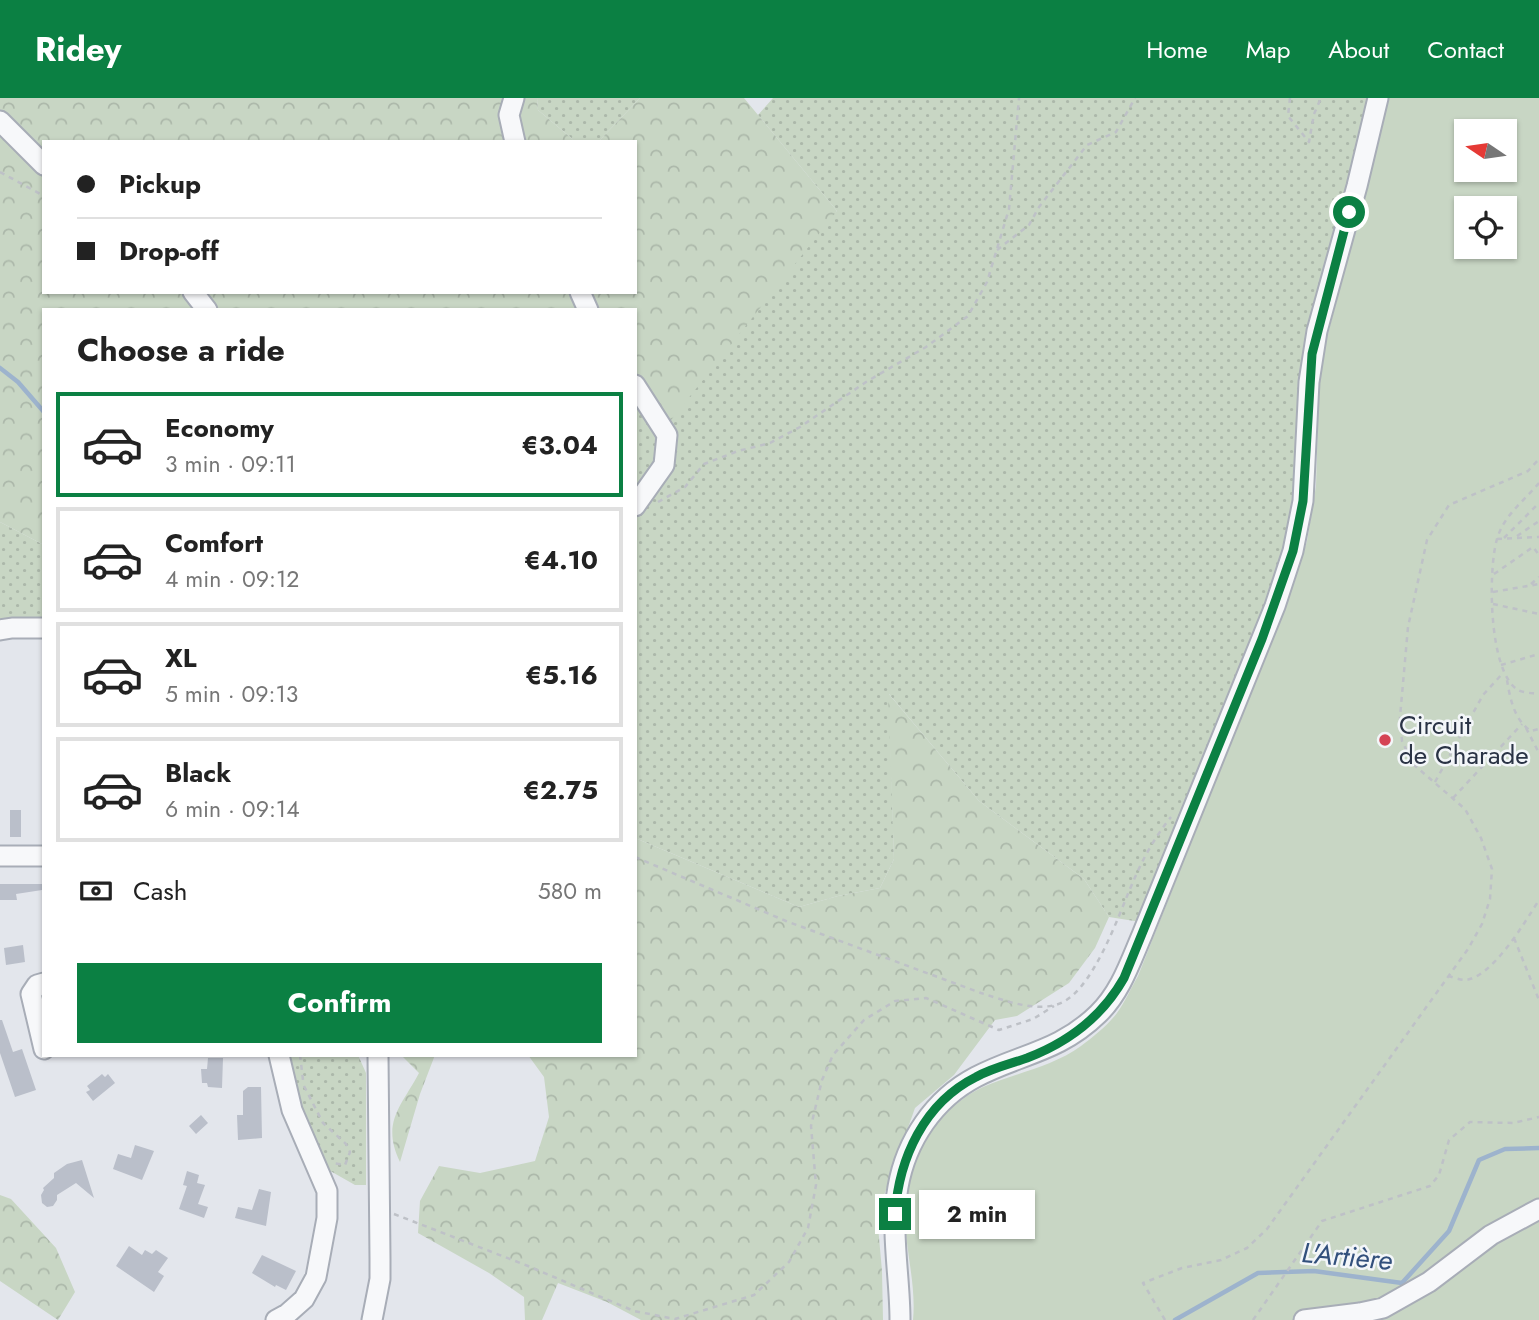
<!DOCTYPE html>
<html lang="en">
<head>
<meta charset="utf-8">
<style>
	body { margin:0; font-family:Jost,sans-serif; background:#f6f6f6; color:#222; height:100vh; display:flex; flex-direction:column; font-size:26px; white-space:nowrap }
	* { box-sizing:border-box; margin:0 }
	p { font-size:23px; color:#767676 }
	.icon { flex:none; width:38px; height:38px; fill:none; stroke:currentColor; stroke-width:2; stroke-linecap:round; stroke-linejoin:round }
	.map { position:relative; flex:1; overflow:hidden }
	.drawer { position:absolute; left:42px; top:210px; width:595px; height:749px; display:flex; flex-direction:column; background:#fff; border-radius:0px; box-shadow:0 2px 5px #0004 }
	.drawer>* { flex:none }
	.guide { position:absolute; left:42px; top:42px; width:595px; height:154px; border-radius:0px; box-shadow:0 2px 5px #0004; display:grid; align-content:center; height:154px; padding:0 35px; background:#fff }
	.needle { width:46px; rotate:283deg }
	.buttons { position:absolute; left:1454px; top:21px; display:grid; gap:14px }
	.buttons a { display:grid; place-items:center; width:63px; height:63px; border-radius:0px; background:#fff; box-shadow:0 2px 5px #0004; font-size:35px }
	.end { position:absolute; width:32px; height:32px; margin:-16px; border:9px solid #0b8043; background:#fff; box-shadow:0 0 0 4px #fff }
	.from { border-radius:50% }
	.bubble { position:absolute; height:49px; border-radius:0px; background:#fff; box-shadow:0 2px 5px #0004; font-size:23px; font-weight:700; line-height:49px; text-align:center }
	.guide b { display:flex; align-items:center; gap:24px; height:66px; font-size:26px }
	.guide b+b { border-top:2px solid #e0e0e0 }
	.guide i { width:18px; height:18px; background:#222 }
	ul { padding:0; list-style:none }
	li { display:flex; align-items:center; gap:21px; height:105px; margin:0 14px 10px; padding:0 21px; border:4px solid #e0e0e0; border-radius:0px }
	li div { flex:1 }
	li b { display:block; font-size:26px }
	li em { font-style:normal; font-weight:700 }
	li.selected { border-color:#0b8043 }
	li>.icon { width:63px; height:63px; stroke-width:1.5 }
	h2 { padding:0 35px; font-size:32px; line-height:84px }
	.pay { display:flex; align-items:center; gap:18px; height:77px; padding:0 35px; font-size:26px }
	.pay p { margin-inline-start:auto }
	.primary-button { display:flex; gap:14px; margin-top:auto; padding:14px 35px }
	.primary-button a { flex:1; height:80px; border-radius:0px; background:#0b8043; color:#fff; font-size:28px; font-weight:700; line-height:80px; text-align:center }
	header { display:flex; align-items:center; gap:42px; box-sizing:border-box; height:98px; padding:0 35px; background:#0b8043; color:#fff }
	header strong { font-size:33px }
	nav { display:flex; gap:38px; margin-inline-start:auto; font-size:24px }
	.map>svg:first-child { display:block }
</style>
</head>
<body>
<header>
<strong>Ridey</strong>
<nav><a>Home</a><a>Map</a><a>About</a><a>Contact</a></nav>
</header>
<div class="map">
<svg width="1539" height="1222" viewBox="0 0 1539 1222">
	<defs>
		<pattern id="grass-dots" width="8" height="8" patternUnits="userSpaceOnUse" patternTransform="scale(1.75)"><rect width="8" height="8" fill="#c8d6c4"/><path d="M2 2h.1M6 6h.1" fill="none" stroke="#acb8aa" stroke-width="1.8" stroke-linecap="round"/></pattern>
		<pattern id="forest-crowns" width="20" height="18" patternUnits="userSpaceOnUse" patternTransform="scale(1.75)"><rect width="20" height="18" fill="#c8d6c4"/><path d="M2 6a3 3 0 1 1 6 0M12 15a3 3 0 1 1 6 0" fill="none" stroke="#acb8aa"/></pattern>
	</defs>
	<rect width="100%" height="100%" fill="#e3e6ec"/>
	<!-- grass -->
	<path fill="url(#grass-dots)" d="M537 0H640L598 44H576L538 12Z
		M773 0H1374L1317 233 1301 418 1147 825 1109 819 1084 781 979 703 889 596 894 761 880 790 838 798 799 809 635 740V305L837 113 758 17Z
		M0 424 44 447V524L0 533Z
		M283 957H358L366 975V1087H355L318 1066Z"/>
	<!-- forest -->
	<path fill="url(#forest-crowns)" d="M0 0H537L538 12 576 44H44V194H635V44H598L640 0H744L837 113 664 331 635 305V212H44V447L0 424Z
		M888 595 979 703 1084 781 1109 819 1095 850 1069 885 1017 918 995 922 954 977 915 1010 877 1117 882 1173 883 1222H641L607 1204 558 1185 542 1222H525L524 1199 489 1175 418 1135 420 1103 439 1068 480 1075 535 1063 549 1019 544 979 528 957H635V740L799 809 838 798 880 790 894 761Z
		M401 957H435L420 996 400 1064C381 1024 401 1009 419 975Z
		M0 1097 11 1101 56 1150 75 1194 58 1222 0 1183Z"/>
	<!-- pitch -->
	<path fill="#c8d6c4" fill-rule="evenodd" d="M1388 0H1539V1222H913C917 1181 901 1140 906 1099 913 1054 940 1009 983 989 1015 975 1052 969 1081 948 1093 939 1108 927 1117 915 1125 904 1131 890 1138 878L1294 485 1307 443 1316 388 1319 287 1327 239 1365 97ZM1466 33H1505V72H1466ZM1466 110H1505V149H1466Z"/>
	<g fill="none" stroke-linecap="round" stroke-linejoin="round">
		<!-- stream -->
		<path stroke="#9db3cd" stroke-width="4.5" d="M0 270 18 284 44 314
			M1175 1222 1258 1175 1314 1173 1402 1185 1449 1133 1479 1062 1505 1051 1539 1050"/>
	</g>
	<!-- building -->
	<path fill="#babfca" d="M10 712H21V739H10Z
		M0 786H42V792L16 796 17 802H0Z
		M23 847 25 864 6 867 4 850Z
		M0 922H2L13 954 22 951 36 992 15 999 0 955Z
		M208 960H223L222 990 208 989 207 985H202L201 971H207Z
		M102 976 105 979 108 976 115 985 93 1003 86 994 90 992 87 988Z
		M248 989H261L262 1040 238 1042 237 1017H243V993Z
		M201 1017 208 1025 196 1036 189 1028Z
		M135 1047 154 1053 142 1082 113 1071 118 1056 131 1060Z
		M82 1062 94 1100 76 1085 57 1097V1102L53 1108 47 1109 42 1105 41 1097 44 1092 43 1090 54 1080V1075L67 1066Z
		M187 1073 199 1077 197 1085 205 1087 198 1106 208 1109 204 1120 179 1111 187 1088 183 1087Z
		M259 1091 271 1094 266 1128 235 1120 238 1109 252 1112Z
		M129 1148 142 1157 145 1152 152 1156 156 1152 168 1160 158 1174 164 1178 154 1194 116 1168Z
		M262 1157 296 1173 286 1192 276 1187 275 1189 252 1175Z"/>
	<g fill="none" stroke-linecap="round" stroke-linejoin="round">
		<defs>
			<path id="minor" d="M514 0 509 17 515 44
				M0 23 44 67
				M193 194 207 212
				M580 194 588 212
				M635 287 667 337 664 367 635 408
				M0 532 12 530H44
				M0 758H44
				M44 885 37 887 31 896 44 951
				M276 1222 287 1216 304 1201 316 1179 327 1120V1093L292 1012 279 957
				M372 1222 380 1181V1161L378 957
				M900 1222C900 1178 890 1133 898 1089 906 1043 934 1001 976 979 1020 956 1059 954 1098 916 1120 895 1130 865 1142 837L1275 508 1293 453 1303 403 1309 284 1317 233 1357 88 1378 0
				M1304 1222 1360 1215 1383 1210 1429 1184 1491 1137 1539 1111"/>
		</defs>
		<!-- minor casing -->
		<use href="#minor" stroke="#a8adb7" stroke-width="23"/>
		<!-- path -->
		<path stroke="#bec1c7" stroke-width="2.5" stroke-dasharray="5 5" stroke-linecap="butt" d="M1290 0 1288 18 1309 44 1314 16 1321 0
			M0 74 44 98
			M997 152 1029 127 1039 109 1087 47 1116 34 1135 0
			M1539 385C1524 403 1504 417 1497 441 1488 471 1488 574 1518 592 1523 595 1533 595 1539 596
			M658 404 685 389 704 366 738 353 770 345 800 329 866 284 926 249 968 218 987 184 1009 111 1019 0
			M1517 438 1539 423
			M1504 440 1539 405
			M1497 441 1539 439
			M1494 476 1533 449 1539 457
			M1531 486 1539 479
			M1493 494 1539 486
			M1493 506 1539 516
			M1501 567 1539 556
			M1507 582C1510 600 1514 622 1531 633L1539 631
			M1526 630 1539 655
			M1435 684 1483 597 1503 575
			M1453 700 1522 626
			M635 759 786 823 981 895C1003 902 1032 913 1055 907 1092 899 1119 815 1133 784 1143 760 1155 739 1171 719
			M1514 840 1539 902
			M1448 878C1453 879 1460 882 1465 882 1492 880 1525 824 1539 802
			M300 957 303 982
			M304 988 323 1025 346 1046 350 1054 345 1067 332 1065
			M394 1116 528 1168 634 1213 675 1221 754 1197 789 1164 808 1130 816 1087 811 1028 822 982 833 957 864 922 895 903 926 900 999 932 1033 921 1054 908
			M1165 1222 1143 1185 1182 1170 1221 1162 1247 1150 1267 1131 1468 851 1482 826 1490 801 1492 771 1481 740 1465 711 1413 666 1402 643 1400 619 1408 529 1427 442 1449 407 1528 373 1539 361
			M1253 1222 1322 1123 1430 1088 1439 1077 1449 1042 1470 1024 1513 1025 1539 1019"/>
		<!-- minor -->
		<use href="#minor" stroke="#f7f8fa" stroke-width="19"/>
	</g>
	<g fill="none" stroke-linecap="round" stroke-linejoin="round">
		<!-- route -->
		<path stroke="#0b8043" stroke-width="9" d="M895 1116C899 1060 924 1005 976 979 992 970 1010 966 1027 960 1069 944 1102 919 1124 880L1262 541 1293 453 1303 403 1312 256 1349 114"/>
	</g>
	<!-- markers -->
	<circle fill="#d54455" stroke="#f3f6f9" stroke-width="2.5" cx="1385" cy="642" r="7"/>
	<g text-anchor="middle" stroke-width="5" stroke-linejoin="round" paint-order="stroke">
		<!-- poi labels -->
		<g font-size="26" fill="#2a3345" stroke="#f3f6f9" text-anchor="start">
			<text x="1399" y="636">Circuit<tspan x="1399" dy="30">de Charade</tspan></text>
		</g>
		<!-- water labels -->
		<g font-size="28" font-style="italic" fill="#32507c" stroke="#f3f6f9">
			<text transform="translate(1347 1158) rotate(5)" y="10">L'Artière</text>
		</g>
	</g>
</svg>
<div class="buttons">
<a><svg class="needle" viewBox="-14 -14 28 28"><path d="M0-13l5 13h-10z" fill="#e53935"/><path d="M0 13l5-13h-10z" fill="#767676"/></svg></a>
<a><svg class="icon" aria-label="locate" viewBox="0 0 24 24"><circle cx="12" cy="12" r="6"/><path d="M12 2v4M12 18v4M2 12h4M18 12h4"/></svg></a>
</div>
<i class="end from" style="left:1349px;top:114px"></i>
<i class="end" style="left:895px;top:1116px"></i>
<div class="bubble" style="left:919px;top:1092px;width:116px">2 min</div>
<div class="guide">
<b><i class="from"></i>Pickup</b>
<b><i></i>Drop-off</b>
</div>
<section class="drawer">
<h2>Choose a ride</h2>
<ul>
<li class="selected"><svg class="icon" aria-label="car" viewBox="0 0 24 24"><path d="M5 17H2v-5l4-1 3-4h7l3 4 3 1v5h-3M9 17h6M6 11h13"/><circle cx="7" cy="17" r="2"/><circle cx="17" cy="17" r="2"/></svg><div><b>Economy</b><p>3 min · 09:11</p></div><em>€3.04</em></li>
<li><svg class="icon" aria-label="car" viewBox="0 0 24 24"><path d="M5 17H2v-5l4-1 3-4h7l3 4 3 1v5h-3M9 17h6M6 11h13"/><circle cx="7" cy="17" r="2"/><circle cx="17" cy="17" r="2"/></svg><div><b>Comfort</b><p>4 min · 09:12</p></div><em>€4.10</em></li>
<li><svg class="icon" aria-label="car" viewBox="0 0 24 24"><path d="M5 17H2v-5l4-1 3-4h7l3 4 3 1v5h-3M9 17h6M6 11h13"/><circle cx="7" cy="17" r="2"/><circle cx="17" cy="17" r="2"/></svg><div><b>XL</b><p>5 min · 09:13</p></div><em>€5.16</em></li>
<li><svg class="icon" aria-label="car" viewBox="0 0 24 24"><path d="M5 17H2v-5l4-1 3-4h7l3 4 3 1v5h-3M9 17h6M6 11h13"/><circle cx="7" cy="17" r="2"/><circle cx="17" cy="17" r="2"/></svg><div><b>Black</b><p>6 min · 09:14</p></div><em>€2.75</em></li>
</ul>
<div class="pay"><svg class="icon" aria-label="cash" viewBox="0 0 24 24"><path d="M3 7h18v10H3z"/><circle cx="12" cy="12" r="2"/></svg>Cash<p>580 m</p></div>
<div class="primary-button"><a>Confirm</a></div>
</section>
</div>
</body>
</html>
